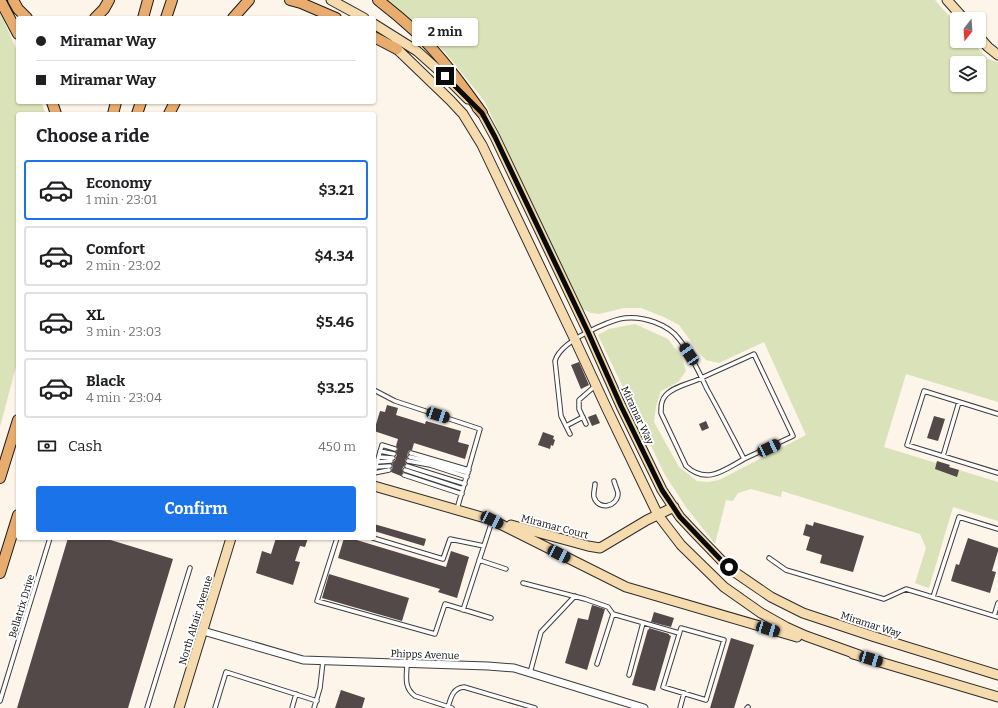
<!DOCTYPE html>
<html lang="en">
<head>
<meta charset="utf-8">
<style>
	body { margin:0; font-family:Bitter,serif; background:#f6f6f6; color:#202124; height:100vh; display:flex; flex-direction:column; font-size:15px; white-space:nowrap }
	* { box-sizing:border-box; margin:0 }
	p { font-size:13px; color:#757577 }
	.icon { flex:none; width:22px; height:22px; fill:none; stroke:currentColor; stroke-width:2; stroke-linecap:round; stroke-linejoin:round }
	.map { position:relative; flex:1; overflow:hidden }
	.side { position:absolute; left:16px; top:112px; width:360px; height:428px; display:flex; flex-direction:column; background:#fff; border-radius:4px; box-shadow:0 1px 3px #0004 }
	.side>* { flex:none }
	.guide { position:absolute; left:16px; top:16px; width:360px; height:88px; border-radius:4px; box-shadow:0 1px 3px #0004; display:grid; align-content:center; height:88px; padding:0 20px; background:#fff }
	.needle { width:26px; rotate:197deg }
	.tools { position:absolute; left:950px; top:12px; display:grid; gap:8px }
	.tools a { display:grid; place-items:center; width:36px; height:36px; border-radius:4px; background:#fff; box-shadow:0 1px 3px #0004; font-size:20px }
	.end { position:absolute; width:18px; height:18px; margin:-9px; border:5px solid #0a0a0a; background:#fff; box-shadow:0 0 0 2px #fff }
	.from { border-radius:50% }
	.bubble { position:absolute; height:28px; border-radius:4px; background:#fff; box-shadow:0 1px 3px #0004; font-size:13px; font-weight:700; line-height:28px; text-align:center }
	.car { position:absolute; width:12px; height:24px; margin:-12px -6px; border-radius:5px; box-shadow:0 0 3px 1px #0007; background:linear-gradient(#222 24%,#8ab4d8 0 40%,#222 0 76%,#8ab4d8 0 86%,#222 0) }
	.guide b { display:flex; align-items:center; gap:14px; height:38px; font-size:15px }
	.guide b+b { border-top:1px solid #e0e0e0 }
	.guide i { width:10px; height:10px; background:#202124 }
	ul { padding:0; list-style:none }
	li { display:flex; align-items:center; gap:12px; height:60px; margin:0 8px 6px; padding:0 12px; border:2px solid #e0e0e0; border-radius:4px }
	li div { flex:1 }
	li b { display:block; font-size:15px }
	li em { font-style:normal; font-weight:700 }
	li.current { border-color:#1a73e8 }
	li>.icon { width:36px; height:36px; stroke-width:1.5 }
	h2 { padding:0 20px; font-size:18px; line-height:48px }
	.pay { display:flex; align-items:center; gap:10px; height:44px; padding:0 20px; font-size:15px }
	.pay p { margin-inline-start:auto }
	.primary-button { display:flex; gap:8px; margin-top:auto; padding:8px 20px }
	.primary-button a { flex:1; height:46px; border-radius:4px; background:#1a73e8; color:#fff; font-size:16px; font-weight:700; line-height:46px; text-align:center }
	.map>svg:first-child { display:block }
</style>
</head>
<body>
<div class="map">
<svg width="998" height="708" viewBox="0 0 998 708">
	<rect width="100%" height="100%" fill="#fdf4ea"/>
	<!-- green -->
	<path fill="#d9e2b8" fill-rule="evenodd" d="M385 0H935L957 25V41H971L988 59 998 62V402L906 374 884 447 998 482V521L953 507 929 588 920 585 915 583 926 548 920 534 782 491 781 497 751 489 738 493 733 501 726 500 715 544 686 507 665 475 598 335 609 329 635 324 668 339 682 358 686 371 678 382 661 391 656 406 654 422 679 467 697 481 708 482 719 480 806 435 764 342 719 363 706 360 700 354 679 325 664 317 641 308H624L599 314 591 313 581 308 485 102 445 52ZM957 63H979V85H957Z
		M0 12 18 53V102H41L46 114H18V359L0 427Z"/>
	<!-- building -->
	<path fill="#524948" d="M579 362 589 385 581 389 571 365Z
		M387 405 398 408 396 415 425 424 426 421 461 431 458 442 469 445 465 459 414 443 412 450H410L408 452 407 458 405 460 406 463 402 469 403 472 401 476 391 472 393 466 392 464 396 459V457L397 455 396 452 398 449 396 446 398 439 374 431 380 411 385 412Z
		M596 414 600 423 592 426 588 417Z
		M934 416 945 419 938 441 927 438Z
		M706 421 709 428 702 431 699 424Z
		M543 432 554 436 553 439 555 440 553 446 551 445 550 449 538 445Z
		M937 461 950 465 949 467 959 470 957 477 935 469Z
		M814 522 864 536 853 572 820 563 822 555 806 550 810 537 803 535 806 524 813 526Z
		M374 524 426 539 424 546 374 531Z
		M68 538H104L173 559 128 708H17Z
		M276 538H308L305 547 300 546 295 561 300 562 293 585 256 573 262 551 271 554Z
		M344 538H350L446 567 451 551 469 557 457 598 438 592 440 589 338 558Z
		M968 538 998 548V551L992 571 996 572 990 593 951 581 956 564 959 565Z
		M329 574 409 598 402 621 322 598Z
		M592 605 605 609 587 670 565 663 578 618 588 620Z
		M654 612 674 618 671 627 651 622Z
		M649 628 669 634V635L671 636 655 691 632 685 648 629 649 630Z
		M731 638 754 645 734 708H710Z
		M341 690 365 698 362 708H335Z"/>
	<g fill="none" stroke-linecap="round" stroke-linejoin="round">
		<defs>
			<path id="lane" d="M374 390 395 401 480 429 457 509
				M998 414 924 391 907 445 998 473
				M586 424 579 409V400L595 386
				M566 426 583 417
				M570 434 561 416 555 361C559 346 583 334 596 328 605 324 615 319 625 318 643 316 668 324 679 339 691 354 699 372 707 389 720 412 732 436 744 459L793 436 754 354C735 363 716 371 697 380 687 384 673 387 666 395 661 400 661 406 661 413L686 466C707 485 724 470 744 459
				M380 451 394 454
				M411 453 469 470
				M943 456 959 402
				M379 457 393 458
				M410 457 431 462 468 473
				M408 461 430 465 467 477
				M377 462 391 461
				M407 466 465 484
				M376 467 390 466
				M405 470 463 489
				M374 473 382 445 395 449
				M374 473 389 470
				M404 475 462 494
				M595 484C595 488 593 493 594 497 598 511 618 507 618 493 617 489 615 485 614 481
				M337 538 317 601 435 634 445 604 491 618
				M373 538 443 559 450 539 484 546
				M769 558 786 570 884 599 906 589 998 617
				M479 560 506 569
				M523 583 585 599 608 607 613 614 679 633
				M933 597 959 517 998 529
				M463 610 492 521
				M994 616 998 603
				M681 628 724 640 706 700 663 687Z
				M407 663C407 676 403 687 415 696L452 708
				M597 664 613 614
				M530 673 541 632 575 596
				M629 675 643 623
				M0 701 50 538
				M448 707C451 697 453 688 464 687L535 708
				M147 708 190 568
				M215 708 226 672 317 701
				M292 708 296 694
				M314 708 320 688 323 661
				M680 708 684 693
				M747 708 748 707"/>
			<path id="street" d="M203 631 303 660 488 666 514 668 644 708"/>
			<path id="secondary" d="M331 0 364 18
				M947 0 964 19
				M374 24 417 51 445 76 468 99
				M979 37 988 47 998 55
				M393 45 397 49 450 100 463 114 482 145 575 340 607 409 658 515 681 545 724 587 761 613 786 627 806 636 859 655
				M477 108 482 113 495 137 588 332 621 406 662 490 680 517 695 533 722 561 736 573 771 597 803 613 875 637 998 675
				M374 486 492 520 626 587 797 637
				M511 525 588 546 600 548 647 520 674 507
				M853 654 998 697
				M179 708 231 538"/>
			<path id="primary" d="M0 0 18 34
				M13 0 18 9 27 18
				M290 0 301 3 336 18
				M378 0C391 10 404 21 416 32 441 56 462 85 482 113
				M95 18 104 9 109 0
				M143 18 148 0
				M166 18 172 0
				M233 18 249 0
				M374 37 397 49
				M52 102 56 114
				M113 114 116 102
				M137 114 141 102
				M169 114 175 102
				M0 478 18 420
				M0 573 18 515"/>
		</defs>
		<!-- lane casing -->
		<use href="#lane" stroke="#3d3d3d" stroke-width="5.5"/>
		<!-- street casing -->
		<use href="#street" stroke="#3d3d3d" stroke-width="9"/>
		<!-- secondary casing -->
		<use href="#secondary" stroke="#2c2c2c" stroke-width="11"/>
		<!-- primary casing -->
		<use href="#primary" stroke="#1b1b1b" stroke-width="12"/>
		<!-- lane -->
		<use href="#lane" stroke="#fff" stroke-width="3.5"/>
		<!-- street -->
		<use href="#street" stroke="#fff" stroke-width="7"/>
		<!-- secondary -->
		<use href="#secondary" stroke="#f5dbad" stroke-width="9"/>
		<!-- primary -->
		<use href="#primary" stroke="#e8ac6f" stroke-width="10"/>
	</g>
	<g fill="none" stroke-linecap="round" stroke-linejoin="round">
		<!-- route -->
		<path stroke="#0a0a0a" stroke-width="5" d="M445 76 482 113 495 137 588 332 621 406 662 490 680 517 722 561 729 567"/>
	</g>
	<g text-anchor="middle" stroke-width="4" stroke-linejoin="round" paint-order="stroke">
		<!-- street labels -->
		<g font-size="10" fill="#0a0a0a" stroke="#fff">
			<text transform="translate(638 415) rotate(65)" y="4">Miramar Way</text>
			<text transform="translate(555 526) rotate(15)" y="4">Miramar Court</text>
			<text transform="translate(21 606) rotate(-73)" y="4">Bellatrix Drive</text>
			<text transform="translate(195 620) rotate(-73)" y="4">North Altair Avenue</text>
			<text transform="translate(871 624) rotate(18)" y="4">Miramar Way</text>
			<text transform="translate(425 654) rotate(2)" y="4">Phipps Avenue</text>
		</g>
	</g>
</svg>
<div class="tools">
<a><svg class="needle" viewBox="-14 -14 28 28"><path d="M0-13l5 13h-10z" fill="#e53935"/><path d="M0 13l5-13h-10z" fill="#757577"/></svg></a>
<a><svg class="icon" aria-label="layers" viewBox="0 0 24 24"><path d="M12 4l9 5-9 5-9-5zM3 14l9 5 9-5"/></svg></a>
</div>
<i class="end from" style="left:729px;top:567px"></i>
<i class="end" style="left:445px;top:76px"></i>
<div class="bubble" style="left:412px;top:18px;width:66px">2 min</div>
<i class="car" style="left:689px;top:354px;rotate:326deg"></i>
<i class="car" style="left:438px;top:415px;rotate:108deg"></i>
<i class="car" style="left:769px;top:448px;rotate:65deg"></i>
<i class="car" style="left:492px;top:520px;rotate:117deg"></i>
<i class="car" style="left:559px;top:554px;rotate:117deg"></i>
<i class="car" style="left:768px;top:629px;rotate:106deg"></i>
<i class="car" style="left:871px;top:659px;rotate:107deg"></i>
<div class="guide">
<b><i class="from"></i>Miramar Way</b>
<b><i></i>Miramar Way</b>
</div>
<section class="side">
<h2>Choose a ride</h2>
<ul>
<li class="current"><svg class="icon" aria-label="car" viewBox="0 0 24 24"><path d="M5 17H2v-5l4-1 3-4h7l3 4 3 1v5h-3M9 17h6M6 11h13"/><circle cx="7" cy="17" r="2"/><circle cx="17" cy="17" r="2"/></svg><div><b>Economy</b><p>1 min · 23:01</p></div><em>$3.21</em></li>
<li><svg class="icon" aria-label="car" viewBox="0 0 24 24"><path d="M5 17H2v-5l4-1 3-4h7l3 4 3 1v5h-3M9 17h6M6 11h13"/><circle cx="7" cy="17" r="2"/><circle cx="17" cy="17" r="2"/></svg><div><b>Comfort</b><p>2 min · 23:02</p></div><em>$4.34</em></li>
<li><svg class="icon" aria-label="car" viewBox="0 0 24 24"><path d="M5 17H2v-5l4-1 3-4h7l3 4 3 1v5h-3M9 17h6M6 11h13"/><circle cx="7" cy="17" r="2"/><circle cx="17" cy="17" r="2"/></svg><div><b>XL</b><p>3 min · 23:03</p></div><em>$5.46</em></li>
<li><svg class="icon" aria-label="car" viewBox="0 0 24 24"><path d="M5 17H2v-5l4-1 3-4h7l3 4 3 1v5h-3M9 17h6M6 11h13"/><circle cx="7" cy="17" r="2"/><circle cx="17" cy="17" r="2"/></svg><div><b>Black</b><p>4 min · 23:04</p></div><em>$3.25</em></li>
</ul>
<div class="pay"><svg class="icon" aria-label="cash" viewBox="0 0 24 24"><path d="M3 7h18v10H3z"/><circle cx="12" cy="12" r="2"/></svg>Cash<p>450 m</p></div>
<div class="primary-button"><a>Confirm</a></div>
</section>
</div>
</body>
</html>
